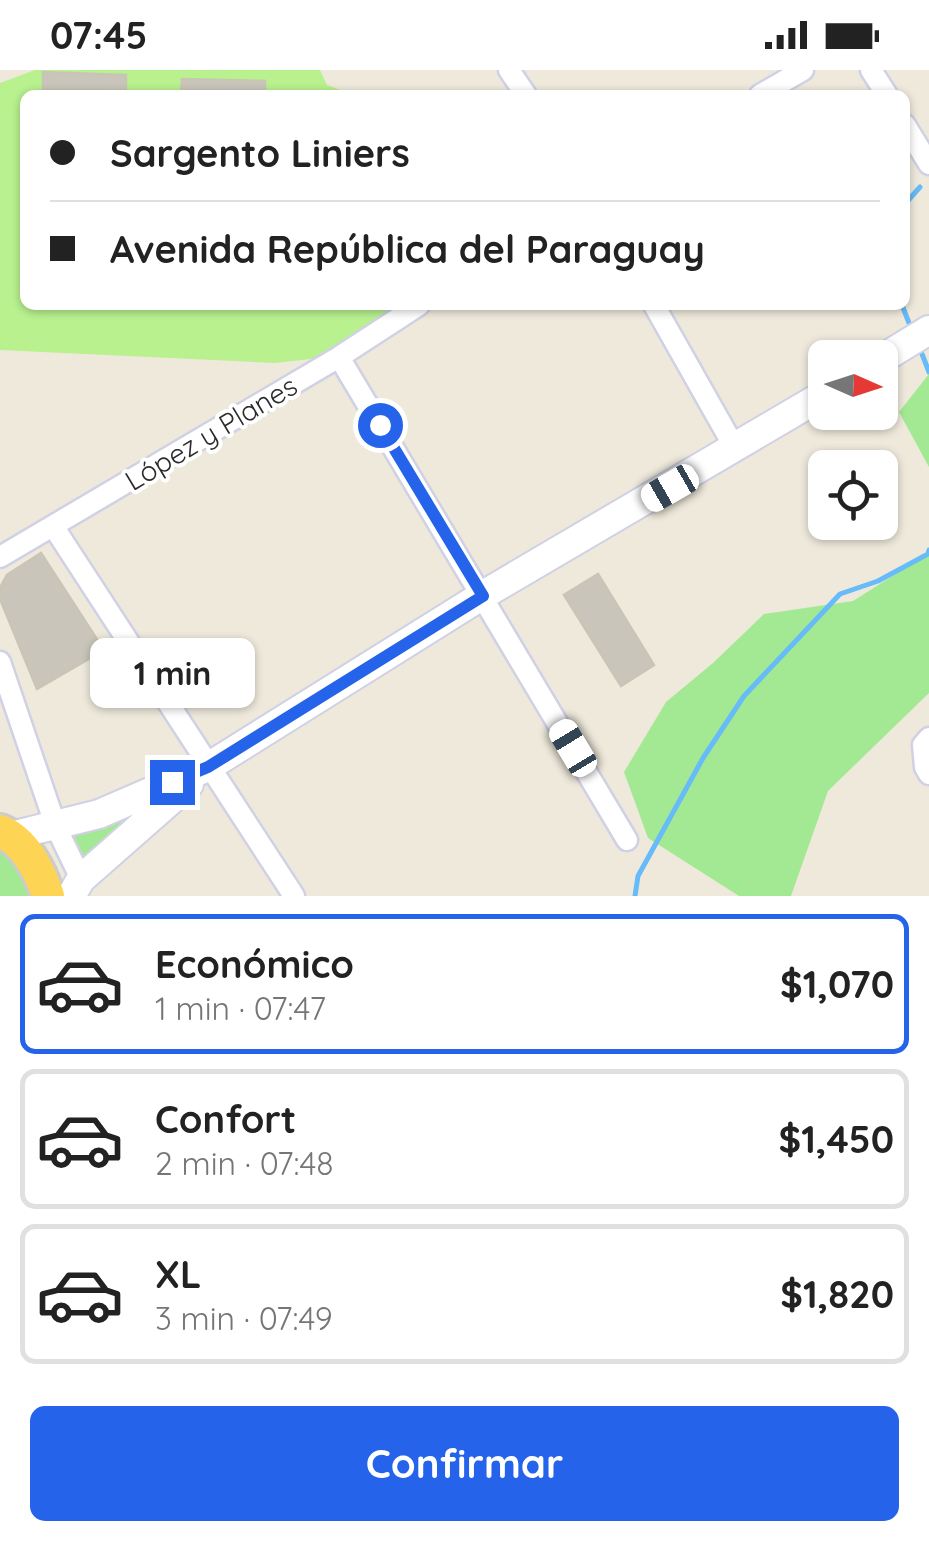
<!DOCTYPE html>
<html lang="es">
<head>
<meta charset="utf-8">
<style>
	body { margin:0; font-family:Quicksand,sans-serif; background:#f6f6f6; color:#222; height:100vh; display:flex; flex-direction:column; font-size:38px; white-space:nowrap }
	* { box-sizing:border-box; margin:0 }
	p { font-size:32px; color:#767676 }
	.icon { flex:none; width:55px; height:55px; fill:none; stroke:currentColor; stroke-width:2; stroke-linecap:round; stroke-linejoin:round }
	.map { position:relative; height:826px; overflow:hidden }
	.drawer { display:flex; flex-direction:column; background:#fff; flex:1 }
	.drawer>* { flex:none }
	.guide { position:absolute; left:20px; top:20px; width:890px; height:220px; border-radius:15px; box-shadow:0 2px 8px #0004; display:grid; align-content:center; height:220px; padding:0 30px; background:#fff }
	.needle { width:65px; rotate:93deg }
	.controls { position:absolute; left:808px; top:270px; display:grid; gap:20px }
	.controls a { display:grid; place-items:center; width:90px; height:90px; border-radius:15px; background:#fff; box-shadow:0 2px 8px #0004; font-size:50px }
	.end { position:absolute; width:45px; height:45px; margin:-22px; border:12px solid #2563eb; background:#fff; box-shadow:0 0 0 5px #fff }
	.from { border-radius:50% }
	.bubble { position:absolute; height:70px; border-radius:15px; background:#fff; box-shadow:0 2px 8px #0004; font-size:32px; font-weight:700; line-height:70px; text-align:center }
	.car { position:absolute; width:30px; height:60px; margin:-30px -15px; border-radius:12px; box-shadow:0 0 8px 2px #0007; background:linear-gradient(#fff 24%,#345 0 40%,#fff 0 76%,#345 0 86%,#fff 0) }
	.guide b { display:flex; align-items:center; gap:35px; height:95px; font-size:38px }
	.guide b+b { border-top:2px solid #e0e0e0 }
	.guide i { width:25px; height:25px; background:#222 }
	ul { padding:18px 0 0; list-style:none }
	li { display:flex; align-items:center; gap:30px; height:140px; margin:0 20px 15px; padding:0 10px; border:5px solid #e0e0e0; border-radius:15px }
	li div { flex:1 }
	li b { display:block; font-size:38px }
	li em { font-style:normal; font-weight:700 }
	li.current { border-color:#2563eb }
	li>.icon { width:90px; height:90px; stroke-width:1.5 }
	.cta { display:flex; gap:20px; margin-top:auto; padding:20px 30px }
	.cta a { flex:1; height:115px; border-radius:15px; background:#2563eb; color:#fff; font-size:40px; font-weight:700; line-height:115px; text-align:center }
	.status { display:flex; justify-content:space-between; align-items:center; height:70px; padding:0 50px; background:#fff; direction:ltr }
	.status svg { height:28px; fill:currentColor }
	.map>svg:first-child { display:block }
</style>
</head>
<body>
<div class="status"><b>07:45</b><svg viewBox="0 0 49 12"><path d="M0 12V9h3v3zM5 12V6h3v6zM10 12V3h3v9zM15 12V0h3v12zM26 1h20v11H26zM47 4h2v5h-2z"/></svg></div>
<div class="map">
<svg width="929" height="826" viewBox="0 0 929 826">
	<rect width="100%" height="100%" fill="#eee9db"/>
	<!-- green -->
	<path fill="#a3e993" d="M929 304V397L899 342Z
		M929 483V623L828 721 791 826H739L648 768 624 702 666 632 713 593 764 544 853 531Z
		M163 722 81 792 67 759Z
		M0 777 14 789 35 826H0Z"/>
	<!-- pitch -->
	<path fill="#b8f18e" d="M35 0H320L327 15 354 25H25V235H394L387 244 328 287 275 293 0 280V13Z"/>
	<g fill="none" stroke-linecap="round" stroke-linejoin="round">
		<!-- stream -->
		<path stroke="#66bbf8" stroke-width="5" d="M905 134 920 117
			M902 235 909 253
			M922 284 929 302
			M635 826 638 806 703 688 744 626 840 524 878 511 928 484 929 480"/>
	</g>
	<!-- building -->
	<path fill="#c9c5bb" stroke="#c9c5b5" stroke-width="2.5" d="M43 2 126 5V21L43 19Z
		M182 9 265 11V25H181Z
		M41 483 104 580 37 619 0 529V518L7 505Z
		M598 504 654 595 621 616 564 525Z"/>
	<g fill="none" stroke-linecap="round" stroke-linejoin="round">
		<defs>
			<path id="minor" d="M509 0 526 25
				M871 0 887 25
				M760 25 803 0
				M905 55 929 94
				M654 235 736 380
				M339 287 627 770
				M53 456 294 826
				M0 487 339 287 419 235
				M0 592 56 757 81 809
				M929 668 923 675 925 697 929 704"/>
			<path id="secondary" d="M880 290 929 260
				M11 766 99 744 208 697 483 525 825 324
				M71 826 81 809 189 714"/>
			<path id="trunk" d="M0 761C25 771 40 801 48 826"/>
		</defs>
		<!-- minor casing -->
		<use href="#minor" stroke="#d1d1e5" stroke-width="25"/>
		<!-- secondary casing -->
		<use href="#secondary" stroke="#d1d1e5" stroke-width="32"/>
		<!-- trunk casing -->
		<use href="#trunk" stroke="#ccc" stroke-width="38"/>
		<!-- minor -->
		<use href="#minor" stroke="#fff" stroke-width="20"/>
		<!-- secondary -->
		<use href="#secondary" stroke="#fff" stroke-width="28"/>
		<!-- trunk -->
		<use href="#trunk" stroke="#fed454" stroke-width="32"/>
	</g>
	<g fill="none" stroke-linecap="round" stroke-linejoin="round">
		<!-- route -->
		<path stroke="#2563eb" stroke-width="12" d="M172 712 208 697 483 526 380 355"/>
	</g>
	<g text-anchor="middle" stroke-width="8" stroke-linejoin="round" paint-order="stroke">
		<!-- street labels -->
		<g font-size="28" fill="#2b2b2b" stroke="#fff">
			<text transform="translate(211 363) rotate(-31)" y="10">López y Planes</text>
		</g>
	</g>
</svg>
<div class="controls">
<a><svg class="needle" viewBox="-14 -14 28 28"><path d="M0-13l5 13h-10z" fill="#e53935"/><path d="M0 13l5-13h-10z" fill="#767676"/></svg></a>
<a><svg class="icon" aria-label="locate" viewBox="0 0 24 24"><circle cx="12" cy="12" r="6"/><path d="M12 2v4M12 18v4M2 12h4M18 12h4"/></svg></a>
</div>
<i class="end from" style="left:380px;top:355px"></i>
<i class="end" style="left:172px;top:712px"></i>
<div class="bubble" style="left:90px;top:568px;width:165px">1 min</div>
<i class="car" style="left:670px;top:418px;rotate:240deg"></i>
<i class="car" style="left:573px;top:678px;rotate:329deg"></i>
<div class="guide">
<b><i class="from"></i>Sargento Liniers</b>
<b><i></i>Avenida República del Paraguay</b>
</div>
</div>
<section class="drawer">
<ul>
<li class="current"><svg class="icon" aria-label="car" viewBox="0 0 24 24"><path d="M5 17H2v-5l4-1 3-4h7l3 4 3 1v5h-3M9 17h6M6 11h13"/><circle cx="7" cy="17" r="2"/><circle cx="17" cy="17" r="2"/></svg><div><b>Económico</b><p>1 min · 07:47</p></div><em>$1,070</em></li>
<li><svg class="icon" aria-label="car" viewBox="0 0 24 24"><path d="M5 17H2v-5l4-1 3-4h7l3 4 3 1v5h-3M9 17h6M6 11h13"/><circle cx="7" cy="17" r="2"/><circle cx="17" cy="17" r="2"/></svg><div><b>Confort</b><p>2 min · 07:48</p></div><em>$1,450</em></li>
<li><svg class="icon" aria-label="car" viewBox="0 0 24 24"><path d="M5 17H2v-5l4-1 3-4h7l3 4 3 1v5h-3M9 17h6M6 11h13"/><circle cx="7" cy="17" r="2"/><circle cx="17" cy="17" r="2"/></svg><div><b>XL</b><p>3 min · 07:49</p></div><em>$1,820</em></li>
</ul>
<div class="cta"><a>Confirmar</a></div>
</section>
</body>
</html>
